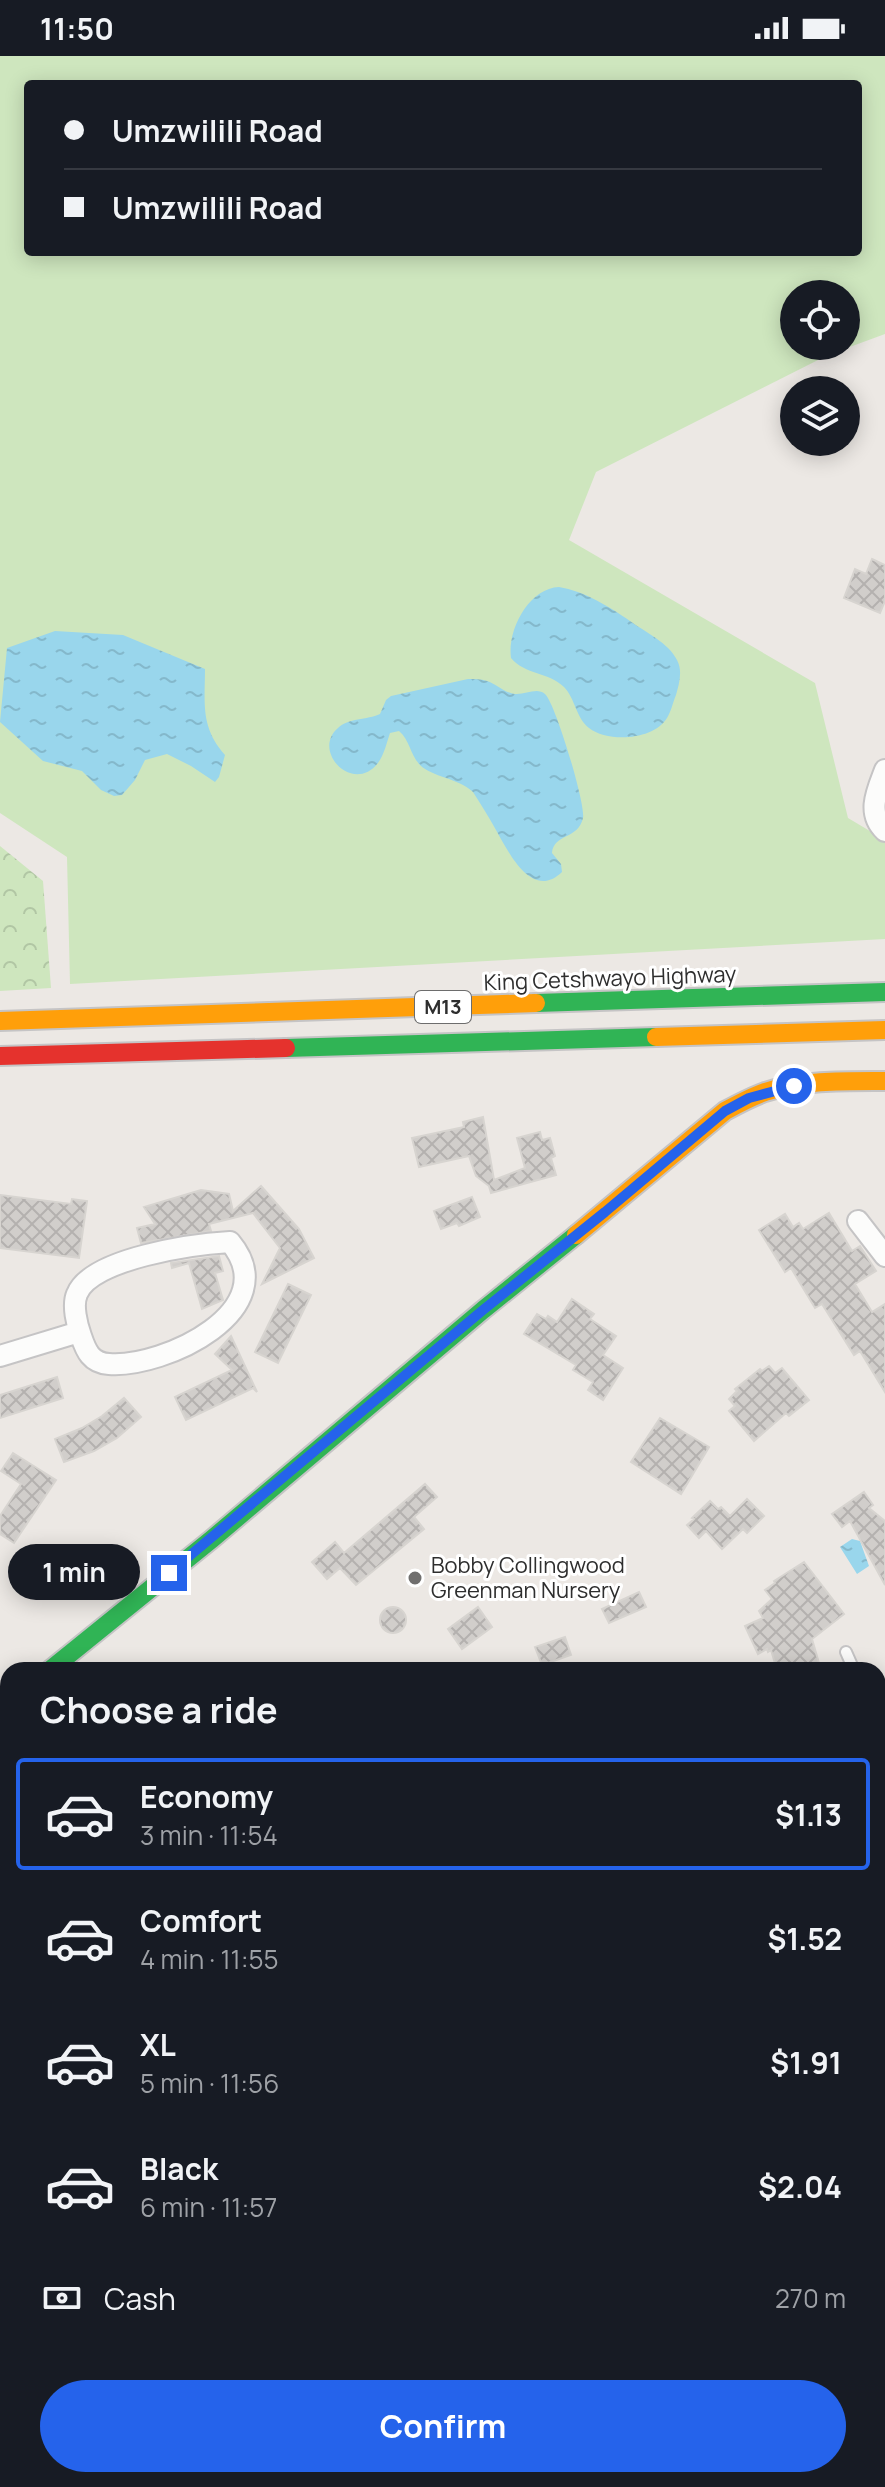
<!DOCTYPE html>
<html lang="en">
<head>
<meta charset="utf-8">
<style>
	body { margin:0; font-family:Manrope,sans-serif; background:#20242c; color:#f1f3f6; height:100vh; display:flex; flex-direction:column; font-size:30px; white-space:nowrap }
	* { box-sizing:border-box; margin:0 }
	p { font-size:26px; color:#9ea1a6 }
	.icon { flex:none; width:44px; height:44px; fill:none; stroke:currentColor; stroke-width:2; stroke-linecap:round; stroke-linejoin:round }
	.map { position:relative; flex:1; overflow:hidden }
	.drawer { position:absolute; left:0px; top:1606px; width:886px; height:826px; display:flex; flex-direction:column; background:#171b24; border-radius:24px 24px 0 0; box-shadow:0 4px 20px #0003 }
	.drawer>* { flex:none }
	.guide { position:absolute; left:24px; top:24px; width:838px; height:176px; border-radius:8px; box-shadow:0 4px 20px #0003; display:grid; align-content:center; height:176px; padding:0 40px; background:#171b24 }
	.tools { position:absolute; left:780px; top:224px; display:grid; gap:16px }
	.tools a { display:grid; place-items:center; width:80px; height:80px; border-radius:50%; background:#171b24; box-shadow:0 4px 20px #0003; font-size:40px }
	.end { position:absolute; width:36px; height:36px; margin:-18px; border:10px solid #2563eb; background:#fff; box-shadow:0 0 0 4px #fff }
	.from { border-radius:50% }
	.bubble { position:absolute; height:56px; border-radius:28px; background:#171b24; box-shadow:0 4px 20px #0003; font-size:26px; font-weight:700; line-height:56px; text-align:center }
	.guide b { display:flex; align-items:center; gap:28px; height:76px; font-size:30px }
	.guide b+b { border-top:2px solid #363941 }
	.guide i { width:20px; height:20px; background:#f1f3f6 }
	ul { padding:0; list-style:none }
	li { display:flex; align-items:center; gap:24px; height:112px; margin:0 16px 12px; padding:0 24px; border:4px solid transparent; border-radius:8px }
	li div { flex:1 }
	li b { display:block; font-size:30px }
	li em { font-style:normal; font-weight:700 }
	li.active { border-color:#2563eb }
	li>.icon { width:72px; height:72px; stroke-width:1.5 }
	h2 { padding:0 40px; font-size:36px; line-height:96px }
	.pay { display:flex; align-items:center; gap:20px; height:88px; padding:0 40px; font-size:30px }
	.pay p { margin-inline-start:auto }
	.primary-button { display:flex; gap:16px; margin-top:auto; padding:16px 40px }
	.primary-button a { flex:1; height:92px; border-radius:48px; background:#2563eb; color:#fff; font-size:32px; font-weight:700; line-height:92px; text-align:center }
	.status { display:flex; justify-content:space-between; align-items:center; height:56px; padding:0 40px; background:#171b24; direction:ltr }
	.status svg { height:22px; fill:currentColor }
	.map>svg:first-child { display:block }
</style>
</head>
<body>
<div class="status"><b>11:50</b><svg viewBox="0 0 49 12"><path d="M0 12V9h3v3zM5 12V6h3v6zM10 12V3h3v9zM15 12V0h3v12zM26 1h20v11H26zM47 4h2v5h-2z"/></svg></div>
<div class="map">
<svg width="885" height="2431" viewBox="0 0 885 2431">
	<defs>
		<pattern id="forest-crowns" width="20" height="18" patternUnits="userSpaceOnUse" patternTransform="scale(2)"><rect width="20" height="18" fill="#cee6be"/><path d="M2 6a3 3 0 1 1 6 0M12 15a3 3 0 1 1 6 0" fill="none" stroke="#b1c6a4"/></pattern>
		<pattern id="water-ripples" width="26" height="14" patternUnits="userSpaceOnUse" patternTransform="scale(2)"><rect width="26" height="14" fill="#99d6ec"/><path d="M2 4q2-2 4 0t4 0M15 11q2-2 4 0t4 0" fill="none" stroke="#84b8cb"/></pattern>
		<pattern id="building-cross-hatch" width="8" height="8" patternUnits="userSpaceOnUse" patternTransform="scale(2)"><rect width="8" height="8" fill="#d1cecb"/><path d="M0 0l8 8M0 8l8-8" fill="none" stroke="#b4b1af"/></pattern>
	</defs>
	<rect width="100%" height="100%" fill="#ece8e4"/>
	<!-- grass -->
	<path fill="#cee6be" fill-rule="evenodd" d="M0 0H885V278L828 299 596 416 569 484 815 627 848 762 885 784V883L70 928 67 801 0 757ZM28 28H858V196H28ZM794 238H846V290H794Z"/>
	<!-- forest -->
	<path fill="url(#forest-crowns)" d="M0 790 43 825 51 932 0 935Z"/>
	<!-- water -->
	<path fill="url(#water-ripples)" d="M559 531C584 535 610 551 630 565 645 576 669 587 677 604 683 615 679 628 676 639 673 646 671 656 667 662 654 684 608 687 589 672 576 662 575 642 564 631 549 616 525 619 511 602 507 574 529 532 559 531Z
		M55 575 123 579 205 613C205 647 200 671 225 699L219 721 215 726 191 710 167 698 145 704 135 724 122 739 114 740 101 734 82 715 43 705 0 666 7 592Z
		M468 623C474 623 481 623 487 625 496 628 505 637 515 638 525 639 537 631 545 638 555 646 586 749 583 762 578 784 554 777 552 797L561 808 562 816C532 845 509 797 496 774 489 761 481 749 473 736 458 722 432 721 420 709 410 699 410 684 399 675L390 677C387 686 384 699 378 707 353 739 311 695 338 672 348 662 367 664 380 658L386 644 391 640Z
		M852 1483 860 1485 869 1510 857 1518 840 1491Z"/>
	<!-- building -->
	<path fill="url(#building-cross-hatch)" stroke="#d7d4d0" stroke-width="2" d="M872 503 885 509V545L880 557 844 542 855 513 866 518Z
		M483 1061 494 1124 525 1112 517 1082 540 1076 542 1084 550 1082 555 1100 551 1102 556 1119 491 1137 489 1130 476 1120 469 1100 419 1111 412 1082 464 1071 463 1066Z
		M261 1130 299 1173 314 1202 262 1228 280 1192 253 1157 209 1168 211 1175 141 1187 137 1172 155 1168 144 1151 201 1134 229 1138 233 1155Z
		M0 1139 71 1148 72 1143 87 1145 79 1202 0 1192Z
		M472 1141 480 1161 459 1170 457 1167 441 1173 434 1155Z
		M829 1157 852 1195 860 1190 876 1215 855 1228 872 1256 885 1248V1336L860 1295 854 1299 822 1248 815 1252 791 1212 785 1216 759 1174 785 1158 793 1171 799 1167 803 1173Z
		M219 1200 223 1215 215 1217 223 1244 202 1253 189 1207 172 1212 171 1207Z
		M288 1228 311 1239 278 1307 255 1296Z
		M572 1243 594 1258 590 1263 616 1280 603 1299 623 1312 603 1344 588 1334 593 1326 573 1314 576 1309 524 1278 537 1258 546 1263 548 1260 557 1266Z
		M231 1280 257 1336 253 1332 186 1364 175 1341 232 1314 215 1298Z
		M769 1310 775 1317 782 1312 809 1344 789 1360 786 1357 754 1385 729 1355 735 1350 729 1343 737 1335 735 1333 760 1313 762 1315Z
		M57 1321 63 1342 0 1362V1339Z
		M124 1342 141 1361 117 1382 94 1395 64 1406 55 1383 82 1372 102 1360Z
		M660 1362 709 1391 681 1438 631 1406Z
		M13 1397 56 1424 14 1487 0 1478V1460L21 1428 1 1415Z
		M425 1428 437 1441 414 1461 424 1473 356 1529 340 1512 327 1523 312 1506 335 1486 344 1497Z
		M864 1436 873 1449 869 1452 885 1465V1529L850 1465 842 1471 832 1458Z
		M747 1443 764 1460 747 1477 743 1473 722 1493 706 1475 699 1482 687 1469 694 1463 692 1462 710 1445 718 1453 721 1451 730 1460Z
		M804 1506 844 1558 812 1583 821 1614H777L771 1594 768 1596 767 1593 758 1598 745 1570 763 1562 759 1555 772 1543 765 1534 775 1527 774 1525Z
		M639 1536 646 1551 609 1567 602 1553Z
		M478 1551 492 1571 462 1593 448 1573Z
		M380 1564a13 13 0 1 1 26 0a13 13 0 1 1-26 0Z
		M565 1581 571 1599 542 1609 535 1591Z"/>
	<g fill="none" stroke-linecap="round" stroke-linejoin="round">
		<defs>
			<path id="lane" d="M846 1596 854 1614
				M878 1670 885 1686
				M878 1876 885 1873
				M878 1943 885 1970
				M0 2084 8 2086
				M0 2232 8 2231
				M878 2280 885 2283
				M142 2424 143 2431
				M424 2424 425 2431"/>
			<path id="street" d="M885 714C877 735 866 757 885 775
				M858 1165 885 1200
				M230 1186C287 1254 164 1312 109 1308 91 1307 86 1295 81 1280 77 1269 72 1249 77 1238 91 1202 195 1188 230 1186Z
				M0 1300 79 1276
				M0 1656 8 1649
				M878 2422 885 2421
				M810 2431 862 2424"/>
			<path id="fast" d="M536 947 885 936
				M286 992 656 981
				M50 1614 212 1483 483 1254 576 1179
				M0 2109 8 2111"/>
			<path id="slow" d="M0 965 536 947
				M656 981 885 974
				M576 1179 725 1055C738 1048 751 1041 765 1036 802 1024 847 1025 885 1025
				M878 2011 885 2009"/>
			<path id="jam" d="M0 1000 286 992"/>
		</defs>
		<!-- lane casing -->
		<use href="#lane" stroke="#c5c4c5" stroke-width="14"/>
		<!-- street casing -->
		<use href="#street" stroke="#c5c4c5" stroke-width="24"/>
		<!-- fast casing -->
		<use href="#fast" stroke="#c5c4c5" stroke-width="22"/>
		<!-- slow casing -->
		<use href="#slow" stroke="#c5c4c5" stroke-width="22"/>
		<!-- jam casing -->
		<use href="#jam" stroke="#c5c4c5" stroke-width="22"/>
		<!-- lane -->
		<use href="#lane" stroke="#fcfcfb" stroke-width="10"/>
		<!-- street -->
		<use href="#street" stroke="#fcfcfb" stroke-width="20"/>
		<!-- fast -->
		<use href="#fast" stroke="#30b455" stroke-width="18"/>
		<!-- slow -->
		<use href="#slow" stroke="#ff9f0a" stroke-width="18"/>
		<!-- jam -->
		<use href="#jam" stroke="#e5322d" stroke-width="18"/>
		<!-- rail -->
		<path stroke="#dfdfe1" stroke-width="6" d="M878 2122 885 2121
			M0 2182 8 2183"/>
	</g>
	<g fill="none" stroke-linecap="round" stroke-linejoin="round">
		<!-- route -->
		<path stroke="#2563eb" stroke-width="10" d="M169 1517 483 1254 605 1156 725 1055 749 1042 794 1030"/>
	</g>
	<!-- markers -->
	<circle fill="#706f6e" stroke="#fff" stroke-width="3" cx="415" cy="1522" r="8"/>
	<g text-anchor="middle" stroke-width="6" stroke-linejoin="round" paint-order="stroke">
		<!-- shield labels -->
		<rect fill="#fff" stroke="#6d6d6d" stroke-width="2" x="415" y="935" width="56" height="32" rx="6"/>
		<g font-size="20" font-weight="bold" fill="#2e2e2e">
			<text x="443" y="958">M13</text>
		</g>
		<!-- street labels -->
		<g font-size="22" fill="#2e2e2e" stroke="#fff">
			<text transform="translate(610 922) rotate(-2)" y="8">King Cetshwayo Highway</text>
		</g>
		<!-- poi labels -->
		<g font-size="22" fill="#2e2e2e" stroke="#fff" text-anchor="start">
			<text x="431" y="1517">Bobby Collingwood<tspan x="431" dy="25">Greenman Nursery</tspan></text>
		</g>
	</g>
</svg>
<div class="tools">
<a><svg class="icon" aria-label="locate" viewBox="0 0 24 24"><circle cx="12" cy="12" r="6"/><path d="M12 2v4M12 18v4M2 12h4M18 12h4"/></svg></a>
<a><svg class="icon" aria-label="layers" viewBox="0 0 24 24"><path d="M12 4l9 5-9 5-9-5zM3 14l9 5 9-5"/></svg></a>
</div>
<i class="end from" style="left:794px;top:1030px"></i>
<i class="end" style="left:169px;top:1517px"></i>
<div class="bubble" style="left:8px;top:1488px;width:132px">1 min</div>
<div class="guide">
<b><i class="from"></i>Umzwilili Road</b>
<b><i></i>Umzwilili Road</b>
</div>
<section class="drawer">
<h2>Choose a ride</h2>
<ul>
<li class="active"><svg class="icon" aria-label="car" viewBox="0 0 24 24"><path d="M5 17H2v-5l4-1 3-4h7l3 4 3 1v5h-3M9 17h6M6 11h13"/><circle cx="7" cy="17" r="2"/><circle cx="17" cy="17" r="2"/></svg><div><b>Economy</b><p>3 min · 11:54</p></div><em>$1.13</em></li>
<li><svg class="icon" aria-label="car" viewBox="0 0 24 24"><path d="M5 17H2v-5l4-1 3-4h7l3 4 3 1v5h-3M9 17h6M6 11h13"/><circle cx="7" cy="17" r="2"/><circle cx="17" cy="17" r="2"/></svg><div><b>Comfort</b><p>4 min · 11:55</p></div><em>$1.52</em></li>
<li><svg class="icon" aria-label="car" viewBox="0 0 24 24"><path d="M5 17H2v-5l4-1 3-4h7l3 4 3 1v5h-3M9 17h6M6 11h13"/><circle cx="7" cy="17" r="2"/><circle cx="17" cy="17" r="2"/></svg><div><b>XL</b><p>5 min · 11:56</p></div><em>$1.91</em></li>
<li><svg class="icon" aria-label="car" viewBox="0 0 24 24"><path d="M5 17H2v-5l4-1 3-4h7l3 4 3 1v5h-3M9 17h6M6 11h13"/><circle cx="7" cy="17" r="2"/><circle cx="17" cy="17" r="2"/></svg><div><b>Black</b><p>6 min · 11:57</p></div><em>$2.04</em></li>
</ul>
<div class="pay"><svg class="icon" aria-label="cash" viewBox="0 0 24 24"><path d="M3 7h18v10H3z"/><circle cx="12" cy="12" r="2"/></svg>Cash<p>270 m</p></div>
<div class="primary-button"><a>Confirm</a></div>
</section>
</div>
</body>
</html>
